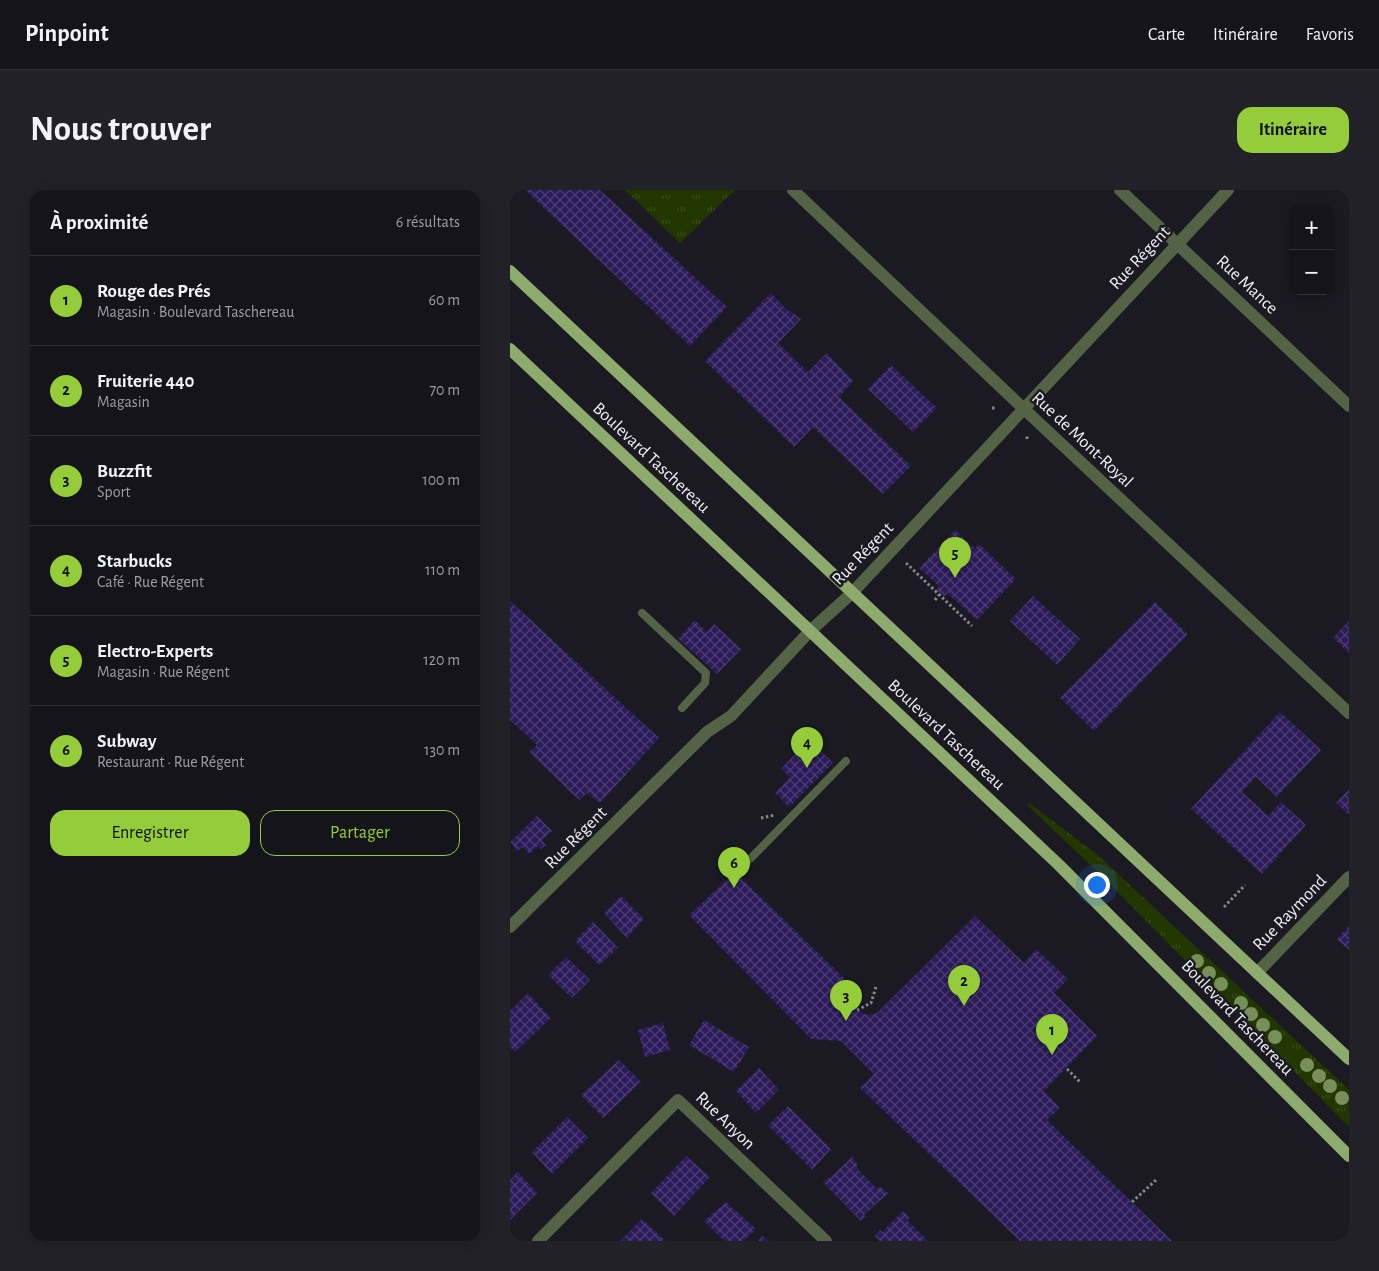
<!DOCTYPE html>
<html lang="fr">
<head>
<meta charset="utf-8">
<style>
	body { margin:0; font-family:"Alegreya Sans",sans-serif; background:#212127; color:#f1f3f6 }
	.controls { position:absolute; right:15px; top:15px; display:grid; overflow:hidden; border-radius:10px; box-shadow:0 2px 12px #0003 }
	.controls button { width:45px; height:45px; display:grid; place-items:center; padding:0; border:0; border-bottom:1px solid #333339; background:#14141a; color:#f1f3f6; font:25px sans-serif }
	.you { position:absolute; left:586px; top:694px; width:18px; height:18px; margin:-12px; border:4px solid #fff; border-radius:50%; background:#1a73e8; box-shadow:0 0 0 8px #1a73e833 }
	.badge { display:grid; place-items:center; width:32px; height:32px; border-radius:50%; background:#95cc3a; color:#111; font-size:16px; font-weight:700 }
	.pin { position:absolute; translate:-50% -41px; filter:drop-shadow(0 1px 2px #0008) }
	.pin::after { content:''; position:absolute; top:26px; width:18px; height:15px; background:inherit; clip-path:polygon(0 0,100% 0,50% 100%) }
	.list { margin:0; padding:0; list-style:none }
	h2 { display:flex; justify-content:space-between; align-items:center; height:65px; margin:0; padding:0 20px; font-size:21px }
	h2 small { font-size:16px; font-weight:400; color:#9d9ea2 }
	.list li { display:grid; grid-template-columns:32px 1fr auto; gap:15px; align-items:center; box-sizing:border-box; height:90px; padding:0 20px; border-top:1px solid #333339 }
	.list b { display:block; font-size:19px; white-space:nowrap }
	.list p { margin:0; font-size:16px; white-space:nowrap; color:#9d9ea2 }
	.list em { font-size:16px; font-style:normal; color:#9d9ea2 }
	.actions { display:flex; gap:10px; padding:15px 20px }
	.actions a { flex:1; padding:11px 0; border:1px solid #95cc3a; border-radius:15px; text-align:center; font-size:18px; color:#95cc3a }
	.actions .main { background:#95cc3a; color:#111 }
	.map { position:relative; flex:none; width:839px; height:1051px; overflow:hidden; border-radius:15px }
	header { display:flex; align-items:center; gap:30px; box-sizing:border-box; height:70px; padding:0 25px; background:#14141a; border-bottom:1px solid #333339 }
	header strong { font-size:24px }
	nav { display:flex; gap:28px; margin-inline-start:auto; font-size:18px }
	.intro { display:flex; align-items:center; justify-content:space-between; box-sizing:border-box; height:120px; padding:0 30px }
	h1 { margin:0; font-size:35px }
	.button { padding:12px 22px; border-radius:15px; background:#95cc3a; color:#111; font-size:18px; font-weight:700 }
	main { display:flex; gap:30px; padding:0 30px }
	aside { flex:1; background:#14141a; border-radius:15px; box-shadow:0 2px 12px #0003 }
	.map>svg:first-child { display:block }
	.grass { fill:url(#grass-tufts) }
	.building { fill:url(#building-cross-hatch) }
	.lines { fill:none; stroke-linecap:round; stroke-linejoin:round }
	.path { stroke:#86858c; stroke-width:3; stroke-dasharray:2.5 2.5; stroke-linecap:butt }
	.lane { stroke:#546245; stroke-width:8 }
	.street { stroke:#546245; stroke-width:12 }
	.primary { stroke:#8eaa6c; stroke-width:12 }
	.tree { fill:#778f5b }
	.labels { text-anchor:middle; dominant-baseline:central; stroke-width:5; stroke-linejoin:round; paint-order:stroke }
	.street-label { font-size:18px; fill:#f0eff5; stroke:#1b1a22 }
</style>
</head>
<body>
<header>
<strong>Pinpoint</strong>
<nav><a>Carte</a><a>Itinéraire</a><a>Favoris</a></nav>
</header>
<div class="intro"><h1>Nous trouver</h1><a class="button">Itinéraire</a></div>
<main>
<aside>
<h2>À proximité<small>6 résultats</small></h2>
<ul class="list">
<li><span class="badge">1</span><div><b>Rouge des Prés</b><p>Magasin · Boulevard Taschereau</p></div><em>60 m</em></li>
<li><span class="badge">2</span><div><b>Fruiterie 440</b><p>Magasin</p></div><em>70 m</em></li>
<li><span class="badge">3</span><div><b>Buzzfit</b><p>Sport</p></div><em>100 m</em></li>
<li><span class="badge">4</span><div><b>Starbucks</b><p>Café · Rue Régent</p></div><em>110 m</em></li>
<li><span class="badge">5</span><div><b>Electro-Experts</b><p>Magasin · Rue Régent</p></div><em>120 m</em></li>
<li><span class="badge">6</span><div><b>Subway</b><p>Restaurant · Rue Régent</p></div><em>130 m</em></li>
</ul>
<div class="actions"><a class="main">Enregistrer</a><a>Partager</a></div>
</aside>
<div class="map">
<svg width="839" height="1051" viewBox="0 0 839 1051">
	<defs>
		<pattern id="grass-tufts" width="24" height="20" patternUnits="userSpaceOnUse" patternTransform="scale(1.25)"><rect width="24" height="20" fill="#223600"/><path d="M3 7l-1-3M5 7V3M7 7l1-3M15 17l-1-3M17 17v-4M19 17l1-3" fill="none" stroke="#384a19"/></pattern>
		<pattern id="building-cross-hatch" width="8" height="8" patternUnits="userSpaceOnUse" patternTransform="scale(1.25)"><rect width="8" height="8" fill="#2c1b5a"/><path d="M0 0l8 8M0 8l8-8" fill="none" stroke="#4b3c72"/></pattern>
	</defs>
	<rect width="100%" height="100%" fill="#1b1a22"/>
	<path class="grass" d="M 115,0 L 225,0 L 170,53 Z
		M 519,613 L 589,666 L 839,900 L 839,937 L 590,684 L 517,615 Z"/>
	<path class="building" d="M 15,0 L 90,0 L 217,117 L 180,156 Z
		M 261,103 L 275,118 L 291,129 L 268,153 L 298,182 L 317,163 L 343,191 L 329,207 L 401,276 L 373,304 L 303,237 L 284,257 L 195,171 Z
		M 381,175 L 427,218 L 403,242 L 358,199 Z
		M 445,340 L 465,358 L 469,354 L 506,389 L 467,430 L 437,403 L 434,407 L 426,400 L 429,396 L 409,378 Z
		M 523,406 L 570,449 L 547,475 L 500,431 Z
		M 0,411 L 149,548 L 90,613 L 77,603 L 69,610 L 19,562 L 27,555 L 0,530 Z
		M 645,412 L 678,444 L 584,541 L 550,508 Z
		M 185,430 L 197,442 L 204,434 L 231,459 L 207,484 L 168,448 Z
		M 839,431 L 839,463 L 823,448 Z
		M 770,522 L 811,560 L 767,607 L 746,587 L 732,602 L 758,626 L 771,612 L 796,635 L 752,684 L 681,619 Z
		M 299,550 L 323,573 L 279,617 L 265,603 L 280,587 L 271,579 Z
		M 839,599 L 839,625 L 826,613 Z
		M 27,626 L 42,641 L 32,650 L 36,655 L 31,659 L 28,656 L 19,664 L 13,657 L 7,661 L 0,652 Z
		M 225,682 L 342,796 L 338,804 L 339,812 L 353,824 L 360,825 L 367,823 L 465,726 L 514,773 L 526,759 L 558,789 L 544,803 L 587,846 L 534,901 L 550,918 L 537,930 L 662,1051 L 510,1051 L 350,898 L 364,884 L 331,851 L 301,849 L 179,725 Z
		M 111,706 L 134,729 L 117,748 L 94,723 Z
		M 83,732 L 108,758 L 89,775 L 65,751 Z
		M 839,736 L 839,760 L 827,749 Z
		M 56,767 L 80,790 L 62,808 L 38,785 Z
		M 18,803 L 41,828 L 5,862 L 0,857 L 0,821 Z
		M 194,830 L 239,857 L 224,882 L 179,855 Z
		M 153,833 L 160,860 L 135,867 L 128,840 Z
		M 109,870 L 131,892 L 93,928 L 71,905 Z
		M 249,878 L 269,900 L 246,923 L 226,901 Z
		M 278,916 L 321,959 L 302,980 L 258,935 Z
		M 57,927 L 78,948 L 42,984 L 22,962 Z
		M 176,966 L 200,987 L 164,1026 L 141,1003 Z
		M 342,967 L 348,975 L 346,977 L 367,999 L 370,996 L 378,1003 L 354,1025 L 356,1027 L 351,1031 L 313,992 L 318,988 L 319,989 Z
		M 8,982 L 27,1003 L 0,1030 L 0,990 Z
		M 216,1012 L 246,1039 L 234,1051 L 214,1051 L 194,1031 Z
		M 393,1021 L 400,1028 L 397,1030 L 418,1051 L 370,1051 L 365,1046 L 370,1040 L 372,1042 Z
		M 132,1029 L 156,1051 L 110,1051 Z
		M 253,1046 L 259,1051 L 248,1051 Z"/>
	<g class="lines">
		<path class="path" d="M 482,218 L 486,218
			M 541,219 L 544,219
			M 517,249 L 517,246
			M 396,373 L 462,436
			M 425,410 L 429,405
			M 251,628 L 265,625
			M 714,717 L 735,695
			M 347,820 L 361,813 L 366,797
			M 557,879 L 570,892
			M 622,1012 L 646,990"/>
		<path class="lane" d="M 132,423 L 196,483 L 195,493 L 172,518
			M 240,669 L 336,571"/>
		<path class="street" d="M 283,0 L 514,219 L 839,523
			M 610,0 L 839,216
			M 0,737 L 197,542 L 221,526 L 300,441 L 342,403 L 718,0
			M 747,783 L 839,687
			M 28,1051 L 168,910 L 316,1051"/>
		<path class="primary" d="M 0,81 L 839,869
			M 0,159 L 549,675 L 839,966"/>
	</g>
	<g class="tree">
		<circle cx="687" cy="771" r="7"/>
		<circle cx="699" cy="783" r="7"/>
		<circle cx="711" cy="794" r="7"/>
		<circle cx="731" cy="813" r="7"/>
		<circle cx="741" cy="824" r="7"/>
		<circle cx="753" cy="835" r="7"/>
		<circle cx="765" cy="847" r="7"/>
		<circle cx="797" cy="875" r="7"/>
		<circle cx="809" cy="886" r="7"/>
		<circle cx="820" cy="896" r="7"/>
		<circle cx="832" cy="908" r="7"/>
	</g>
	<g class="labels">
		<g class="street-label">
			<text transform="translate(630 68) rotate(-47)">Rue Régent</text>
			<text transform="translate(737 95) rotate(43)">Rue Mance</text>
			<text transform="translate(572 250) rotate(43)">Rue de Mont-Royal</text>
			<text transform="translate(141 268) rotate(43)">Boulevard Taschereau</text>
			<text transform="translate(353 364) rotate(-46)">Rue Régent</text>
			<text transform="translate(436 545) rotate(43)">Boulevard Taschereau</text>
			<text transform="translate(66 648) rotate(-45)">Rue Régent</text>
			<text transform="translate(780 723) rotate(-46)">Rue Raymond</text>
			<text transform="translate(727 828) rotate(46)">Boulevard Taschereau</text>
			<text transform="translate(215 931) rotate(44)">Rue Anyon</text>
		</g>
	</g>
</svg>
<div class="controls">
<button>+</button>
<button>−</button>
</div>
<div class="you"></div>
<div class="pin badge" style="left:542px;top:865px">1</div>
<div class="pin badge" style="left:454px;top:816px">2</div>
<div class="pin badge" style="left:336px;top:831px">3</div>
<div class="pin badge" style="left:297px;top:578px">4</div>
<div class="pin badge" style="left:445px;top:388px">5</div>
<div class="pin badge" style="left:224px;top:698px">6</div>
</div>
</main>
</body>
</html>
